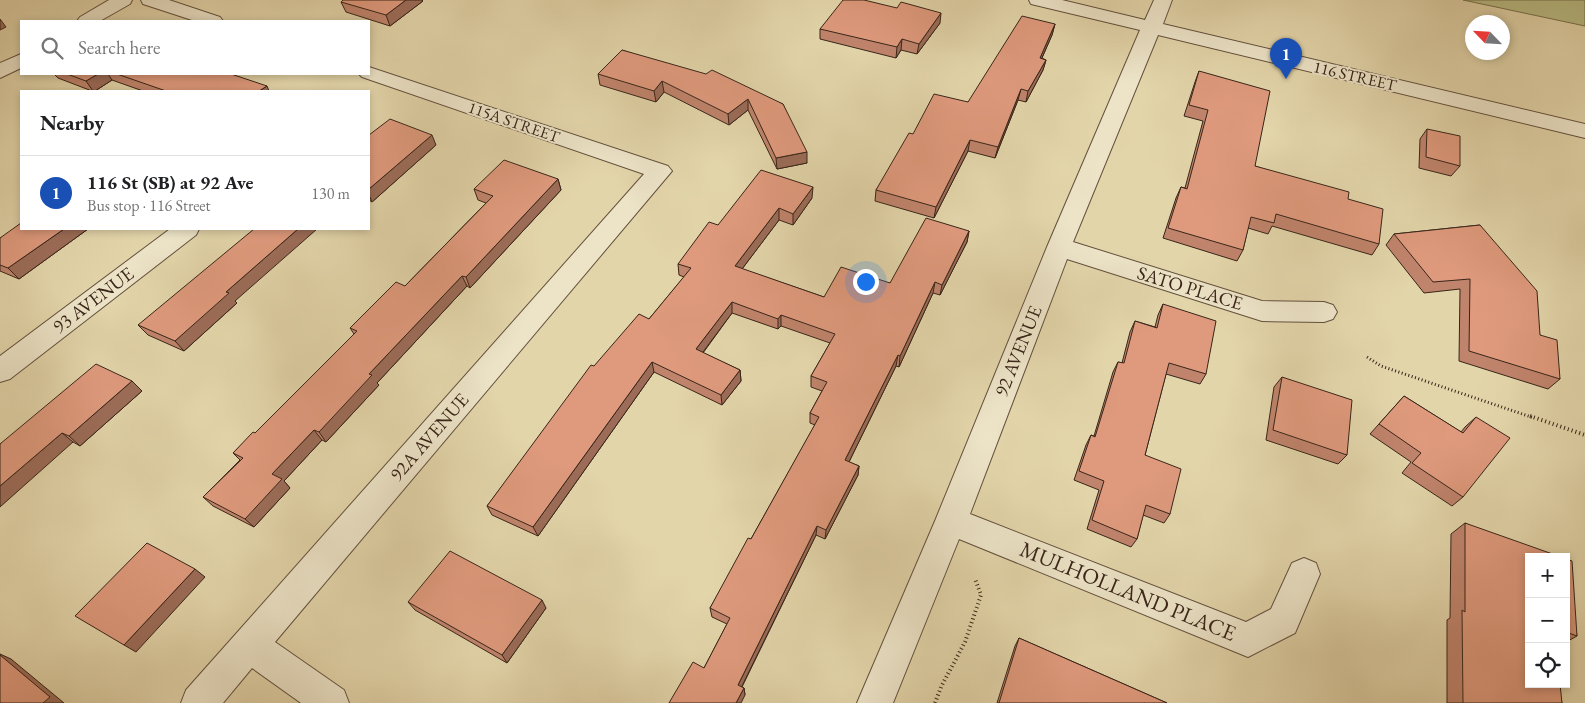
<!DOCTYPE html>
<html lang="en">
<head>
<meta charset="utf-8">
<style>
	body { margin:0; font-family:"EB Garamond",serif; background:#f2f2f2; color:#202124 }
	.controls { position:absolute; right:15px; bottom:15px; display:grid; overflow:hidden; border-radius:0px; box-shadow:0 2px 8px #0003 }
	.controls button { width:45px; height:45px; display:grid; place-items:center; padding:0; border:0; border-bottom:1px solid #e0e0e0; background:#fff; color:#202124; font:25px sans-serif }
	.compass { position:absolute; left:1465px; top:15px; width:45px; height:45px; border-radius:50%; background:#fff; box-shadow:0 2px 8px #0003; rotate:295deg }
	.you { position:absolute; left:865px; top:281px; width:18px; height:18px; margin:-12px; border:4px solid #fff; border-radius:50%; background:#1a73e8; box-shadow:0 0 0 8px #1a73e833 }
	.badge { display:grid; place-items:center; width:32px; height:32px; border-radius:50%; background:#1a73e8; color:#fff; font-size:16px; font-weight:700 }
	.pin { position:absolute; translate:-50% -41px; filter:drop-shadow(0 1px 2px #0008) }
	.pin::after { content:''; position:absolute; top:26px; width:18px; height:15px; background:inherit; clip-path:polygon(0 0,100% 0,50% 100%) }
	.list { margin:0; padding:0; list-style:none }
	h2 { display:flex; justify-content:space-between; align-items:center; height:65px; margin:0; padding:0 20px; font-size:21px }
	h2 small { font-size:16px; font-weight:400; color:#757577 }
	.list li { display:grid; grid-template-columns:32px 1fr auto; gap:15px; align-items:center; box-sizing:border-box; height:75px; padding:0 20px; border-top:1px solid #e0e0e0 }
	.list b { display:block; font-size:19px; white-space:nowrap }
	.list p { margin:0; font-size:16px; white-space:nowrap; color:#757577 }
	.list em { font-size:16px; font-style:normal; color:#757577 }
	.icon { flex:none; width:28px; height:28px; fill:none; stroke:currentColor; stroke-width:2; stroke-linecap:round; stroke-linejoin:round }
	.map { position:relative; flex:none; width:1585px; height:703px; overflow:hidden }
	.search { position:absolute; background:#fff; box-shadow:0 2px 8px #0003; left:20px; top:20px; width:350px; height:55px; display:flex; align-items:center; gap:12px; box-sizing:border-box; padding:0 18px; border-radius:0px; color:#757577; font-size:19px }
	.panel { position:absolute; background:#fff; box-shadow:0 2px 8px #0003; left:20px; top:90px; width:350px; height:140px; border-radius:0px }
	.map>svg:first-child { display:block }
	.green { fill:#babc84; stroke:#79704e }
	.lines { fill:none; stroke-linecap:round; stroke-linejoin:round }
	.minor-casing { stroke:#63513d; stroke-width:2 }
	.path-far1 { stroke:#382519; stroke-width:3; stroke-dasharray:1 2.5; stroke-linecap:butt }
	.path { stroke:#382519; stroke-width:4; stroke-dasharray:1 3; stroke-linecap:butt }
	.minor { fill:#ede4c8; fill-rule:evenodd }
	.wall { fill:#c0846c; stroke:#382519 }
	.shaded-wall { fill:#9c6c58; stroke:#382519 }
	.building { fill:#df9a7d; stroke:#382519 }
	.labels { text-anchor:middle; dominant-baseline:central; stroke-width:4; stroke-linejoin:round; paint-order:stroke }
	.far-street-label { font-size:16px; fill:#382519; stroke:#ede4c8 }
	.street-label { font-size:19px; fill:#382519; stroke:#ede4c8 }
	.near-street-label { font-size:22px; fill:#382519; stroke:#ede4c8 }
</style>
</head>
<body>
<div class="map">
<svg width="1585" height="703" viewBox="0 0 1585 703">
	<rect width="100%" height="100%" fill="#e3d5aa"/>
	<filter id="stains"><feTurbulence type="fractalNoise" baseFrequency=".004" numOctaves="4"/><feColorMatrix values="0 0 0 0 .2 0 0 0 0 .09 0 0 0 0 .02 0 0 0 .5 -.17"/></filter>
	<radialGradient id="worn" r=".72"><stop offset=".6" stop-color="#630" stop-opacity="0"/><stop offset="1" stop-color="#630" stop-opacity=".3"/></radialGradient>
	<path class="green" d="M 1463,0 L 1585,0 L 1585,26 Z"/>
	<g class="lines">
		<g class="minor-casing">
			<path id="minor" d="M 109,0 L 132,0 L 130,4 L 100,21 L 77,21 L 80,17 Z
				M 141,0 L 169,0 L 220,17 L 223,21 L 195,21 L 143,4 Z
				M 1029,0 L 1062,0 L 1145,20 L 1154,0 L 1172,0 L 1163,24 L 1585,124 L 1585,138 L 1158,35 L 1073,242 L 1262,301 L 1324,302 L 1333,305 L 1337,312 L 1333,319 L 1324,322 L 1262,321 L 1067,259 L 970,514 L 1246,622 L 1271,609 L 1292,563 L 1304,558 L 1316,563 L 1320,574 L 1295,633 L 1248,657 L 959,539 L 893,703 L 857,703 L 935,521 L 1047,247 L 1140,30 L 1031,4 Z
				M 21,54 L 21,68 L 0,78 L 0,63 Z
				M 369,67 L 668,166 L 672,171 L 275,642 L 344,690 L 349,703 L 301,703 L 252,668 L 223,703 L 181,703 L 186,690 L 644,174 L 362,77 L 359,74 L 369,74 Z
				M 170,229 L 199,229 L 196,235 L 10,379 L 0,382 L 0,356 Z"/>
		</g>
		<path class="path-far1" d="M 1367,357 L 1381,366 L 1534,418"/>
		<path class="path" d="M 1530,416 L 1585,435
			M 935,703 L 941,687 L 965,642 L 981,595 L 975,579"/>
		<use href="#minor" class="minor"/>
	</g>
	<path class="wall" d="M 423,1 L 390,26 L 346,12 L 341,2 Z
		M 940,23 L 917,54 L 901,50 L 896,58 L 820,39 L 820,29 Z
		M 1055,24 L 1052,35 L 1042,58 L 1046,60 L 1043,70 L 1026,102 L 1018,100 L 995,158 L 968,151 L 934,218 L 875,201 L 876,190 L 913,134 L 968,102 Z
		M 622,50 L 783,104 L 807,163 L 777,169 L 748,110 L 729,125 L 664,92 L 656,102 L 600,85 L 598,74 Z
		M 1199,71 L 1255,166 L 1348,199 L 1379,244 L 1372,255 L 1272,226 L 1268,234 L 1248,228 L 1243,250 L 1237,261 L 1163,238 L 1176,198 L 1181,187 L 1185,188 L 1203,121 L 1184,116 L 1195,82 Z
		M 54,74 L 231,74 L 269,91 L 143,91 L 112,80 L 95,91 L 92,91 L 58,78 Z
		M 1427,129 L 1460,166 L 1451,176 L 1419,168 L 1420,139 Z
		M 369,135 L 436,145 L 372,202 L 369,200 Z
		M 558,179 L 561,190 L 470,288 L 467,286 L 377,383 L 379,385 L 326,442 L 322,440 L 284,481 L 290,488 L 254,527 L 213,506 L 203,497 L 240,460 L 233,453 L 255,433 L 354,334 L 350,328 L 405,286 L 486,203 L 478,200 L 474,189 Z
		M 812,198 L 793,225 L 779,220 L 742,269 L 824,297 L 890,283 L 969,231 L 967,242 L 940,295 L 933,293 L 899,367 L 896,366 L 849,462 L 859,466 L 858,475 L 825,539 L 816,535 L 742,687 L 744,688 L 745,695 L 704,668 L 727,624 L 712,617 L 710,608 L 751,539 L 815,425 L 810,423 L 810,413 L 822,391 L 811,387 L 811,376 L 830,343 L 781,326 L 778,329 L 732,313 L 703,353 L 740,370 L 741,381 L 722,405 L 654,372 L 538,536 L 492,515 L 487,506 L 594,366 L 649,319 L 684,277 L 679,275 L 678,264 L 718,225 Z
		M 1480,225 L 1540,335 L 1560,379 L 1548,389 L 1459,361 L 1460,289 L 1424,293 L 1386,245 L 1394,234 Z
		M 21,229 L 88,229 L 19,279 L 0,271 L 0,238 Z
		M 235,301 L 237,303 L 184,351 L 148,335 L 138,325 Z
		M 1163,304 L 1206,374 L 1200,384 L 1166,374 L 1145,455 L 1170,514 L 1164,523 L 1143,515 L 1137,539 L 1131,547 L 1087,529 L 1099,490 L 1074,480 L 1086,445 L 1091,435 L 1094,436 L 1113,372 L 1118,362 L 1122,363 L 1130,332 L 1135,321 L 1155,327 L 1158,315 Z
		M 1282,377 L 1347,455 L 1338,464 L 1266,440 L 1274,387 Z
		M 132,381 L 142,391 L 80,446 L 73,442 L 0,444 Z
		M 1404,396 L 1461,432 L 1465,427 L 1476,417 L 1463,497 L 1452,506 L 1402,473 L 1411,462 L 1370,434 Z
		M 1465,523 L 1529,557 L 1562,703 L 1447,703 L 1447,620 L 1450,618 L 1451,534 Z
		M 1566,559 L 1577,636 L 1566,642 Z
		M 408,602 L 546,608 L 507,663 L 415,610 Z
		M 1019,638 L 1167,703 L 997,703 L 1015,646 Z"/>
	<path class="shaded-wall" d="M 406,0 L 422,0 L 423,1 L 390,26 L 386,15 Z
		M 941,13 L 940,23 L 917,54 L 919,44 Z
		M 0,19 L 6,27 L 0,30 Z
		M 1055,24 L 1052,35 L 1037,69 L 1040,58 Z
		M 902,39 L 901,50 L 896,58 L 897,47 Z
		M 1046,60 L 1043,70 L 1026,102 L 1028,91 Z
		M 98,74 L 108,74 L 112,80 L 95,91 L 93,91 L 86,81 Z
		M 662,81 L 664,92 L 656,102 L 654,91 Z
		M 267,86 L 269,91 L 259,91 Z
		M 1021,89 L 1018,100 L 995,158 L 998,147 Z
		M 748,99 L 748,110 L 729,125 L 728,114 Z
		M 432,135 L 436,145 L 372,202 L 369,195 L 369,189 Z
		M 970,140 L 968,151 L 934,218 L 936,207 Z
		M 807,152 L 807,163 L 777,169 L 776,158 Z
		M 558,179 L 561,190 L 470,288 L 466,277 Z
		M 813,187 L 812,198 L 793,225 L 793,214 Z
		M 779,208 L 779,220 L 736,277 L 735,266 Z
		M 64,229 L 88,229 L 19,279 L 8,268 Z
		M 298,229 L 317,229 L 235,301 L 237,303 L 184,351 L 175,341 L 226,292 Z
		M 969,231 L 967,242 L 940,295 L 942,285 Z
		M 462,276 L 467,286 L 377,383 L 379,385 L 326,442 L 319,432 L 369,374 Z
		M 935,282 L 933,293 L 899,367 L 900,356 Z
		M 732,302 L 732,313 L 697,360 L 696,349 Z
		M 781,315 L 781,326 L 778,329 L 778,319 Z
		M 898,355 L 896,366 L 845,470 L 845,460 Z
		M 652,362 L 654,372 L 538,536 L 533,527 Z
		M 740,370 L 741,381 L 722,405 L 721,395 Z
		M 132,381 L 142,391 L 80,446 L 69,436 Z
		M 314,430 L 322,440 L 284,481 L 290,488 L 254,527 L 245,519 L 272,474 Z
		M 62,433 L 73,442 L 0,507 L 0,486 Z
		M 859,466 L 858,475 L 825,539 L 826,530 Z
		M 817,526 L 816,535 L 739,692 L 738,685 Z
		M 195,569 L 205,577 L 136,652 L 124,645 Z
		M 542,600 L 546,608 L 507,663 L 502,655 Z
		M 0,654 L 11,659 L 64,703 L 43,703 L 0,655 Z
		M 744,688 L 745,695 L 741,703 L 736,703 Z"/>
	<path class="building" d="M 343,0 L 406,0 L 386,15 L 341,2 Z
		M 843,0 L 864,0 L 897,8 L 901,2 L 941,13 L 919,44 L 902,39 L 897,47 L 820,29 Z
		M 1022,16 L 1055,24 L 1040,58 L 1046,60 L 1028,91 L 1021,89 L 998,147 L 970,140 L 936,207 L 876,190 L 909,133 L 913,134 L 934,94 L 968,102 Z
		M 622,50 L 706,74 L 712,70 L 783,104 L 807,152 L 776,158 L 748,99 L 728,114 L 662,81 L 654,91 L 598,74 Z
		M 1199,71 L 1270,91 L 1255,166 L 1349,192 L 1348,199 L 1383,209 L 1379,244 L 1276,214 L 1274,223 L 1251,217 L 1243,250 L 1168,228 L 1181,187 L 1187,189 L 1208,110 L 1189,105 Z
		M 67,74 L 98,74 L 86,81 Z
		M 117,74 L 231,74 L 267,86 L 259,91 L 166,91 Z
		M 390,119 L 432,135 L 369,189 L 369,135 Z
		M 1427,129 L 1460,136 L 1460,166 L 1426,157 Z
		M 504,160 L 558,179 L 466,277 L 462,276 L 369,374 L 372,375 L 319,432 L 314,430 L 272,474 L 282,479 L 245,519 L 203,497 L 243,458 L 233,453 L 253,432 L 255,433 L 357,331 L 350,328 L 396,282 L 405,286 L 493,196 L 474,189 Z
		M 761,170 L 813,187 L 793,214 L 779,208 L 735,266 L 824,297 L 841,267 L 890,283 L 926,218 L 969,231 L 942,285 L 935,282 L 900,356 L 898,355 L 845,460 L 859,466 L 826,530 L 817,526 L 738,685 L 744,688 L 736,703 L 669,703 L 693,662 L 704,668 L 730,618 L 710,608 L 748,538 L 751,539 L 819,417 L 810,413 L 827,382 L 811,376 L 835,334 L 781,315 L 778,319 L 732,302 L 696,349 L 740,370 L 721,395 L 652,362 L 533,527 L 487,506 L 591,365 L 594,366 L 639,314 L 649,319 L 691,268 L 678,264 L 709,222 L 718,225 Z
		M 21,223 L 21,229 L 64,229 L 8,268 L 0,265 L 0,238 Z
		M 1480,225 L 1537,291 L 1540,335 L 1557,340 L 1560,379 L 1469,351 L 1470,279 L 1433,282 L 1394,234 Z
		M 254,229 L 298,229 L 226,292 L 229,293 L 175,341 L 138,325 Z
		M 1163,304 L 1216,321 L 1206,374 L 1169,363 L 1145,455 L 1181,469 L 1170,514 L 1146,505 L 1137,539 L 1092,520 L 1104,481 L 1079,471 L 1091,435 L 1095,437 L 1118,362 L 1124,363 L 1135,321 L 1157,328 Z
		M 96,364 L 132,381 L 69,436 L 62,433 L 0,486 L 0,444 Z
		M 1282,377 L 1352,400 L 1347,455 L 1273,430 Z
		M 1404,396 L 1463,433 L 1476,417 L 1510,438 L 1463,497 L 1412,463 L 1421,453 L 1379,424 Z
		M 1465,523 L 1561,557 L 1529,557 L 1529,684 L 1560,684 L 1562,703 L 1463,703 L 1462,610 L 1465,612 Z
		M 147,543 L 195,569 L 124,645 L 75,616 Z
		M 450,551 L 542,600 L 502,655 L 408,602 Z
		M 1566,559 L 1572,561 L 1577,636 L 1566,632 Z
		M 1019,638 L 1167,703 L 999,703 Z
		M 0,655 L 50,697 L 43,703 L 0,703 Z"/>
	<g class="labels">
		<g class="far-street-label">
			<text transform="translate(1355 76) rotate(13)">116 STREET</text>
			<text transform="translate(514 122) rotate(19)">115A STREET</text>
		</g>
		<g class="street-label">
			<text transform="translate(1190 288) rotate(17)">SATO PLACE</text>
			<text transform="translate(93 300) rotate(-37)">93 AVENUE</text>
			<text transform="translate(1018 351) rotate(-68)">92 AVENUE</text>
			<text transform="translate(429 437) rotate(-49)">92A AVENUE</text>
		</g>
		<g class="near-street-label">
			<text transform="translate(1128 591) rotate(22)">MULHOLLAND PLACE</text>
		</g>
	</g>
	<rect width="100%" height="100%" filter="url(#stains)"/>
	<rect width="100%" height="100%" fill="url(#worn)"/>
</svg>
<div class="controls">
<button>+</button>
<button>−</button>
<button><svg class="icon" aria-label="locate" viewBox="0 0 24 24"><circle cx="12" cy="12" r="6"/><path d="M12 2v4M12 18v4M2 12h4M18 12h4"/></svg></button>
</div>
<svg class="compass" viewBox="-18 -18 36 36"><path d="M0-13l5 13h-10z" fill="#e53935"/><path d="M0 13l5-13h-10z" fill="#757577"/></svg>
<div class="you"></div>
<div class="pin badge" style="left:1286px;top:79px;background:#1a4fb4">1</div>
<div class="search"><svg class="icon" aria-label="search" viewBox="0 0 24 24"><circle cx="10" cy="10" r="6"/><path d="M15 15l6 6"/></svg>Search here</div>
<section class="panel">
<h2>Nearby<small></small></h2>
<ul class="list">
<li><span class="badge" style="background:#1a4fb4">1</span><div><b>116 St (SB) at 92 Ave</b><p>Bus stop · 116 Street</p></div><em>130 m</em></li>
</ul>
</section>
</div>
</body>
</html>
